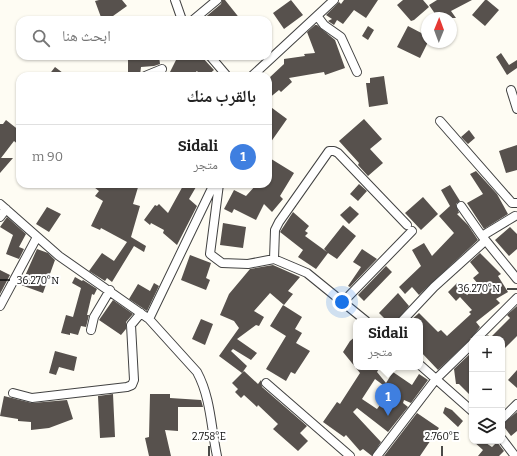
<!DOCTYPE html>
<html lang="ar">
<head>
<meta charset="utf-8">
<style>
	body { margin:0; font-family:Bitter,"Noto Naskh Arabic",serif; background:#f6f6f6; color:#222; direction:rtl }
	.controls { position:absolute; right:12px; bottom:12px; display:grid; overflow:hidden; border-radius:8px; box-shadow:0 1px 3px #0004 }
	.controls button { width:36px; height:36px; display:grid; place-items:center; padding:0; border:0; border-bottom:1px solid #e0e0e0; background:#fff; color:#222; font:20px sans-serif }
	.compass { position:absolute; left:421px; top:12px; width:36px; height:36px; border-radius:50%; background:#fff; box-shadow:0 1px 3px #0004; rotate:1deg }
	.you { position:absolute; left:342px; top:302px; width:14px; height:14px; margin:-10px; border:3px solid #fff; border-radius:50%; background:#1a73e8; box-shadow:0 0 0 6px #1a73e833 }
	.badge { display:grid; place-items:center; width:26px; height:26px; border-radius:50%; background:#b43333; color:#fff; font-size:13px; font-weight:700 }
	.pin { position:absolute; translate:-50% -33px; filter:drop-shadow(0 1px 2px #0008) }
	.pin::after { content:''; position:absolute; top:21px; width:14px; height:12px; background:inherit; clip-path:polygon(0 0,100% 0,50% 100%) }
	.popup { position:absolute; left:353px; top:318px; width:70px; height:52px; box-sizing:border-box; display:grid; place-content:center; border-radius:8px; background:#fff; filter:drop-shadow(0 1px 3px #0005); font-size:13px; white-space:nowrap; color:#767676 }
	.popup b { font-size:15px; color:#222 }
	.popup::after { content:''; position:absolute; left:50%; top:100%; margin-left:-8px; border:8px solid transparent; border-top-color:#fff }
	.list { margin:0; padding:0; list-style:none }
	h2 { display:flex; justify-content:space-between; align-items:center; height:52px; margin:0; padding:0 16px; font-size:17px }
	h2 small { font-size:13px; font-weight:400; color:#767676 }
	.list li { display:grid; grid-template-columns:26px 1fr auto; gap:12px; align-items:center; box-sizing:border-box; height:64px; padding:0 16px; border-top:1px solid #e0e0e0 }
	.list b { display:block; font-size:15px; white-space:nowrap }
	.list p { margin:0; font-size:13px; white-space:nowrap; color:#767676 }
	.list em { font-size:13px; font-style:normal; color:#767676 }
	.icon { flex:none; width:22px; height:22px; fill:none; stroke:currentColor; stroke-width:2; stroke-linecap:round; stroke-linejoin:round }
	.map { position:relative; flex:none; width:517px; height:456px; overflow:hidden; direction:ltr }
	.search { position:absolute; background:#fff; box-shadow:0 1px 3px #0004; left:16px; top:16px; width:256px; height:44px; display:flex; align-items:center; gap:10px; box-sizing:border-box; padding:0 14px; border-radius:12px; color:#767676; font-size:15px }
	.panel { position:absolute; background:#fff; box-shadow:0 1px 3px #0004; left:16px; top:72px; width:256px; height:116px; border-radius:12px; direction:rtl }
	.map>svg:first-child { display:block }
	.building { fill:#57514d; fill-rule:evenodd }
	.lines { fill:none; stroke-linecap:round; stroke-linejoin:round }
	.street-casing { stroke:#424242; stroke-width:10 }
	.street { stroke:#fff; stroke-width:8 }
	.ticks { fill:none; stroke:#0f0f0f; stroke-width:1.5 }
	.ticks-label { font-size:10px; text-anchor:middle; fill:#0f0f0f; stroke:#fff; stroke-width:4; stroke-linejoin:round; paint-order:stroke }
</style>
</head>
<body>
<div class="map">
<svg width="517" height="456" viewBox="0 0 517 456">
	<rect width="100%" height="100%" fill="#fefcf3"/>
	<path class="building" d="M 99,0 L 122,0 L 127,6 L 113,16 L 102,20 L 95,1 Z
		M 222,0 L 225,0 L 241,20 L 202,20 L 221,4 Z
		M 291,0 L 303,15 L 284,29 L 273,13 Z
		M 344,0 L 378,0 L 366,18 L 354,10 L 343,24 L 337,20 L 334,25 L 328,21 L 332,19 L 326,15 L 339,2 L 341,4 Z
		M 403,0 L 423,0 L 429,7 L 414,20 L 411,21 L 397,5 Z
		M 437,0 L 472,0 L 451,11 L 456,18 L 438,18 L 429,5 Z
		M 485,0 L 487,0 L 499,10 L 485,26 L 472,15 Z
		M 315,25 L 317,25 L 335,40 L 345,68 L 325,75 L 324,72 L 289,78 L 292,82 L 281,92 L 279,90 L 268,99 L 268,82 L 271,80 L 269,78 L 284,64 L 284,59 L 305,56 L 304,54 L 315,53 L 307,32 Z
		M 368,26 L 374,30 L 368,40 L 362,36 Z
		M 408,26 L 427,36 L 427,44 L 420,58 L 397,47 Z
		M 501,53 L 509,65 L 517,60 L 517,68 L 507,75 L 496,57 Z
		M 159,56 L 160,64 L 154,66 L 141,67 L 140,75 L 128,76 L 128,57 Z
		M 178,56 L 201,56 L 214,70 L 207,76 L 201,76 L 197,71 L 191,76 L 168,76 Z
		M 55,67 L 67,76 L 48,76 Z
		M 384,76 L 388,104 L 369,107 L 366,83 L 370,83 L 370,78 Z
		M 268,105 L 287,119 L 268,146 Z
		M 364,119 L 382,139 L 370,149 L 383,163 L 368,176 L 358,165 L 359,163 L 339,141 Z
		M 6,120 L 20,131 L 20,146 L 14,141 L 1,158 L 13,158 L 0,173 L 0,124 L 3,124 Z
		M 469,130 L 475,138 L 468,144 L 461,137 Z
		M 517,145 L 517,170 L 506,173 L 499,151 Z
		M 268,157 L 294,173 L 280,196 L 283,199 L 272,212 L 264,204 L 256,220 L 234,209 L 232,213 L 224,209 L 234,190 L 246,196 L 257,184 L 268,184 Z
		M 476,171 L 497,194 L 508,214 L 484,229 L 467,203 L 483,194 L 470,174 Z
		M 90,184 L 139,184 L 133,204 L 140,206 L 131,237 L 146,246 L 144,252 L 134,246 L 112,282 L 107,278 L 105,281 L 89,271 L 102,253 L 114,261 L 127,242 L 101,228 L 100,230 L 91,226 L 103,201 L 95,196 L 99,191 Z
		M 184,184 L 191,184 L 196,187 L 189,199 L 197,206 L 177,245 L 163,233 L 164,230 L 151,223 L 150,225 L 144,220 L 155,205 L 157,206 L 159,204 L 168,213 Z
		M 359,184 L 367,191 L 358,201 L 350,194 Z
		M 450,185 L 460,201 L 456,204 L 459,213 L 457,214 L 468,225 L 478,240 L 419,295 L 412,287 L 405,294 L 399,287 L 421,266 L 412,250 L 424,243 L 432,256 L 454,233 L 439,216 L 450,206 L 441,190 Z
		M 423,197 L 438,214 L 421,230 L 405,213 Z
		M 350,206 L 359,214 L 349,224 L 340,215 Z
		M 47,207 L 61,214 L 49,232 L 36,224 Z
		M 293,212 L 309,226 L 305,231 L 308,233 L 305,236 L 327,252 L 324,249 L 343,225 L 356,236 L 337,259 L 328,253 L 316,269 L 298,257 L 303,250 L 280,232 Z
		M 7,217 L 26,234 L 19,247 L 24,249 L 19,259 L 6,254 L 13,235 L 0,227 Z
		M 223,223 L 246,227 L 243,248 L 220,245 Z
		M 510,227 L 517,234 L 517,249 L 509,256 L 495,240 Z
		M 37,249 L 48,253 L 55,260 L 43,293 L 21,285 Z
		M 362,249 L 377,259 L 350,287 L 348,286 L 361,267 L 353,262 Z
		M 480,253 L 501,274 L 498,276 L 508,292 L 496,299 L 500,303 L 476,322 L 480,327 L 471,339 L 438,370 L 420,351 L 420,321 L 410,321 L 419,313 L 438,332 L 441,330 L 447,336 L 471,314 L 469,312 L 472,310 L 460,297 L 456,301 L 448,292 L 457,283 L 467,295 L 479,285 L 473,278 L 479,273 L 470,262 Z
		M 190,255 L 211,263 L 206,278 L 210,280 L 206,290 L 181,280 Z
		M 273,265 L 300,277 L 288,291 L 293,294 L 284,305 L 270,293 L 254,311 L 264,317 L 259,326 L 256,325 L 237,339 L 257,353 L 251,360 L 233,349 L 231,351 L 247,366 L 242,373 L 219,356 L 239,328 L 234,321 L 220,315 L 229,294 L 250,269 Z
		M 386,266 L 392,272 L 364,301 L 358,295 Z
		M 0,270 L 10,275 L 0,294 Z
		M 75,277 L 82,281 L 83,280 L 97,289 L 94,295 L 92,294 L 87,315 L 89,315 L 86,327 L 81,326 L 78,335 L 70,333 L 70,335 L 61,333 L 66,315 L 73,317 L 81,288 L 72,283 Z
		M 154,283 L 159,286 L 147,311 L 129,299 L 138,284 L 150,291 Z
		M 398,293 L 409,306 L 397,321 L 387,321 L 379,313 Z
		M 113,300 L 133,314 L 126,322 L 126,329 L 121,335 L 99,320 Z
		M 283,305 L 302,317 L 295,329 L 302,333 L 296,343 L 310,351 L 295,374 L 291,372 L 286,381 L 266,369 L 286,336 L 270,326 Z
		M 517,306 L 517,336 L 502,351 L 502,339 L 484,339 L 488,335 L 490,338 L 510,318 L 507,315 Z
		M 201,319 L 213,324 L 205,345 L 192,339 Z
		M 356,336 L 356,367 L 380,367 L 377,372 L 386,383 L 393,372 L 412,385 L 419,374 L 428,380 L 411,403 L 404,400 L 403,403 L 408,407 L 388,432 L 357,408 L 353,412 L 381,442 L 372,456 L 363,449 L 360,451 L 346,435 L 344,437 L 323,422 L 337,402 L 340,404 L 360,373 L 343,352 L 350,341 ZM 375,379 L 391,391 L 377,409 L 362,399 Z
		M 55,351 L 77,357 L 74,371 L 59,367 L 56,375 L 49,373 Z
		M 472,352 L 472,397 L 459,384 L 456,384 L 454,369 Z
		M 517,370 L 517,388 L 508,380 Z
		M 244,371 L 258,384 L 261,380 L 262,387 L 307,426 L 300,433 L 308,441 L 298,451 L 273,429 L 278,424 L 258,405 L 257,407 L 244,395 L 241,398 L 235,392 L 238,389 L 232,383 Z
		M 113,394 L 115,437 L 100,438 L 98,396 Z
		M 150,394 L 170,394 L 170,398 L 201,400 L 203,407 L 178,407 L 178,431 L 165,430 L 171,456 L 149,456 L 145,438 L 149,437 Z
		M 4,396 L 32,403 L 67,400 L 73,419 L 49,428 L 31,430 L 31,422 L 18,421 L 18,419 L 0,416 Z
		M 445,407 L 452,410 L 463,421 L 458,427 L 443,413 Z
		M 517,412 L 517,431 L 511,436 L 502,424 Z
		M 417,413 L 439,428 L 420,456 L 384,456 Z
		M 473,441 L 483,441 L 492,447 L 497,442 L 504,451 L 499,456 L 478,456 L 483,450 Z"/>
	<g class="lines">
		<g class="street-casing">
			<path id="street" d="M 175,0 L 182,20
				M 318,17 L 324,25 L 341,37 L 357,72
				M 193,20 L 217,0
				M 210,56 L 227,76
				M 145,76 L 162,69
				M 252,76 L 334,0
				M 511,90 L 517,109
				M 440,121 L 512,203 L 517,203
				M 219,184 L 210,254 L 222,263 L 248,264 L 274,259 L 307,273 L 366,321
				M 0,204 L 59,256 L 149,319 L 214,184
				M 461,206 L 482,236 L 517,279
				M 0,217 L 6,209
				M 482,236 L 515,216
				M 274,259 L 275,230 L 279,222 L 329,151 L 334,151 L 338,153 L 407,225
				M 343,302 L 412,231
				M 0,306 L 37,237
				M 149,319 L 197,372 C 211,398 211,428 217,456
				M 402,321 L 434,287 L 485,241
				M 91,330 L 94,317 L 110,290
				M 476,339 L 517,298
				M 420,365 L 472,411
				M 266,383 L 350,456
				M 13,393 L 32,398 L 127,387 L 132,385 L 134,380 L 131,325 L 141,313
				M 502,419 L 517,404
				M 502,439 L 515,456
				M 377,456 L 436,379 L 472,344"/>
		</g>
		<use href="#street" class="street"/>
	</g>
	<path class="ticks" d="M 0,280 L 10,280M 507,289 L 517,289M 209,456 L 209,446M 442,456 L 442,446"/>
	<g class="ticks-label">
		<text x="38" y="284">36.270°N</text>
		<text x="479" y="292">36.270°N</text>
		<text x="209" y="440">2.758°E</text>
		<text x="442" y="440">2.760°E</text>
	</g>
</svg>
<div class="controls">
<button>+</button>
<button>−</button>
<button><svg class="icon" aria-label="layers" viewBox="0 0 24 24"><path d="M12 4l9 5-9 5-9-5zM3 14l9 5 9-5"/></svg></button>
</div>
<svg class="compass" viewBox="-18 -18 36 36"><path d="M0-13l5 13h-10z" fill="#e53935"/><path d="M0 13l5-13h-10z" fill="#767676"/></svg>
<div class="you"></div>
<div class="pin badge" style="left:388px;top:416px;background:#3f7fe0">1</div>
<div class="popup"><b>Sidali</b>متجر</div>
<div class="search"><svg class="icon" aria-label="search" viewBox="0 0 24 24"><circle cx="10" cy="10" r="6"/><path d="M15 15l6 6"/></svg>ابحث هنا</div>
<section class="panel">
<h2>بالقرب منك<small></small></h2>
<ul class="list">
<li><span class="badge" style="background:#3f7fe0">1</span><div><b>Sidali</b><p>متجر</p></div><em>90 m</em></li>
</ul>
</section>
</div>
</body>
</html>
